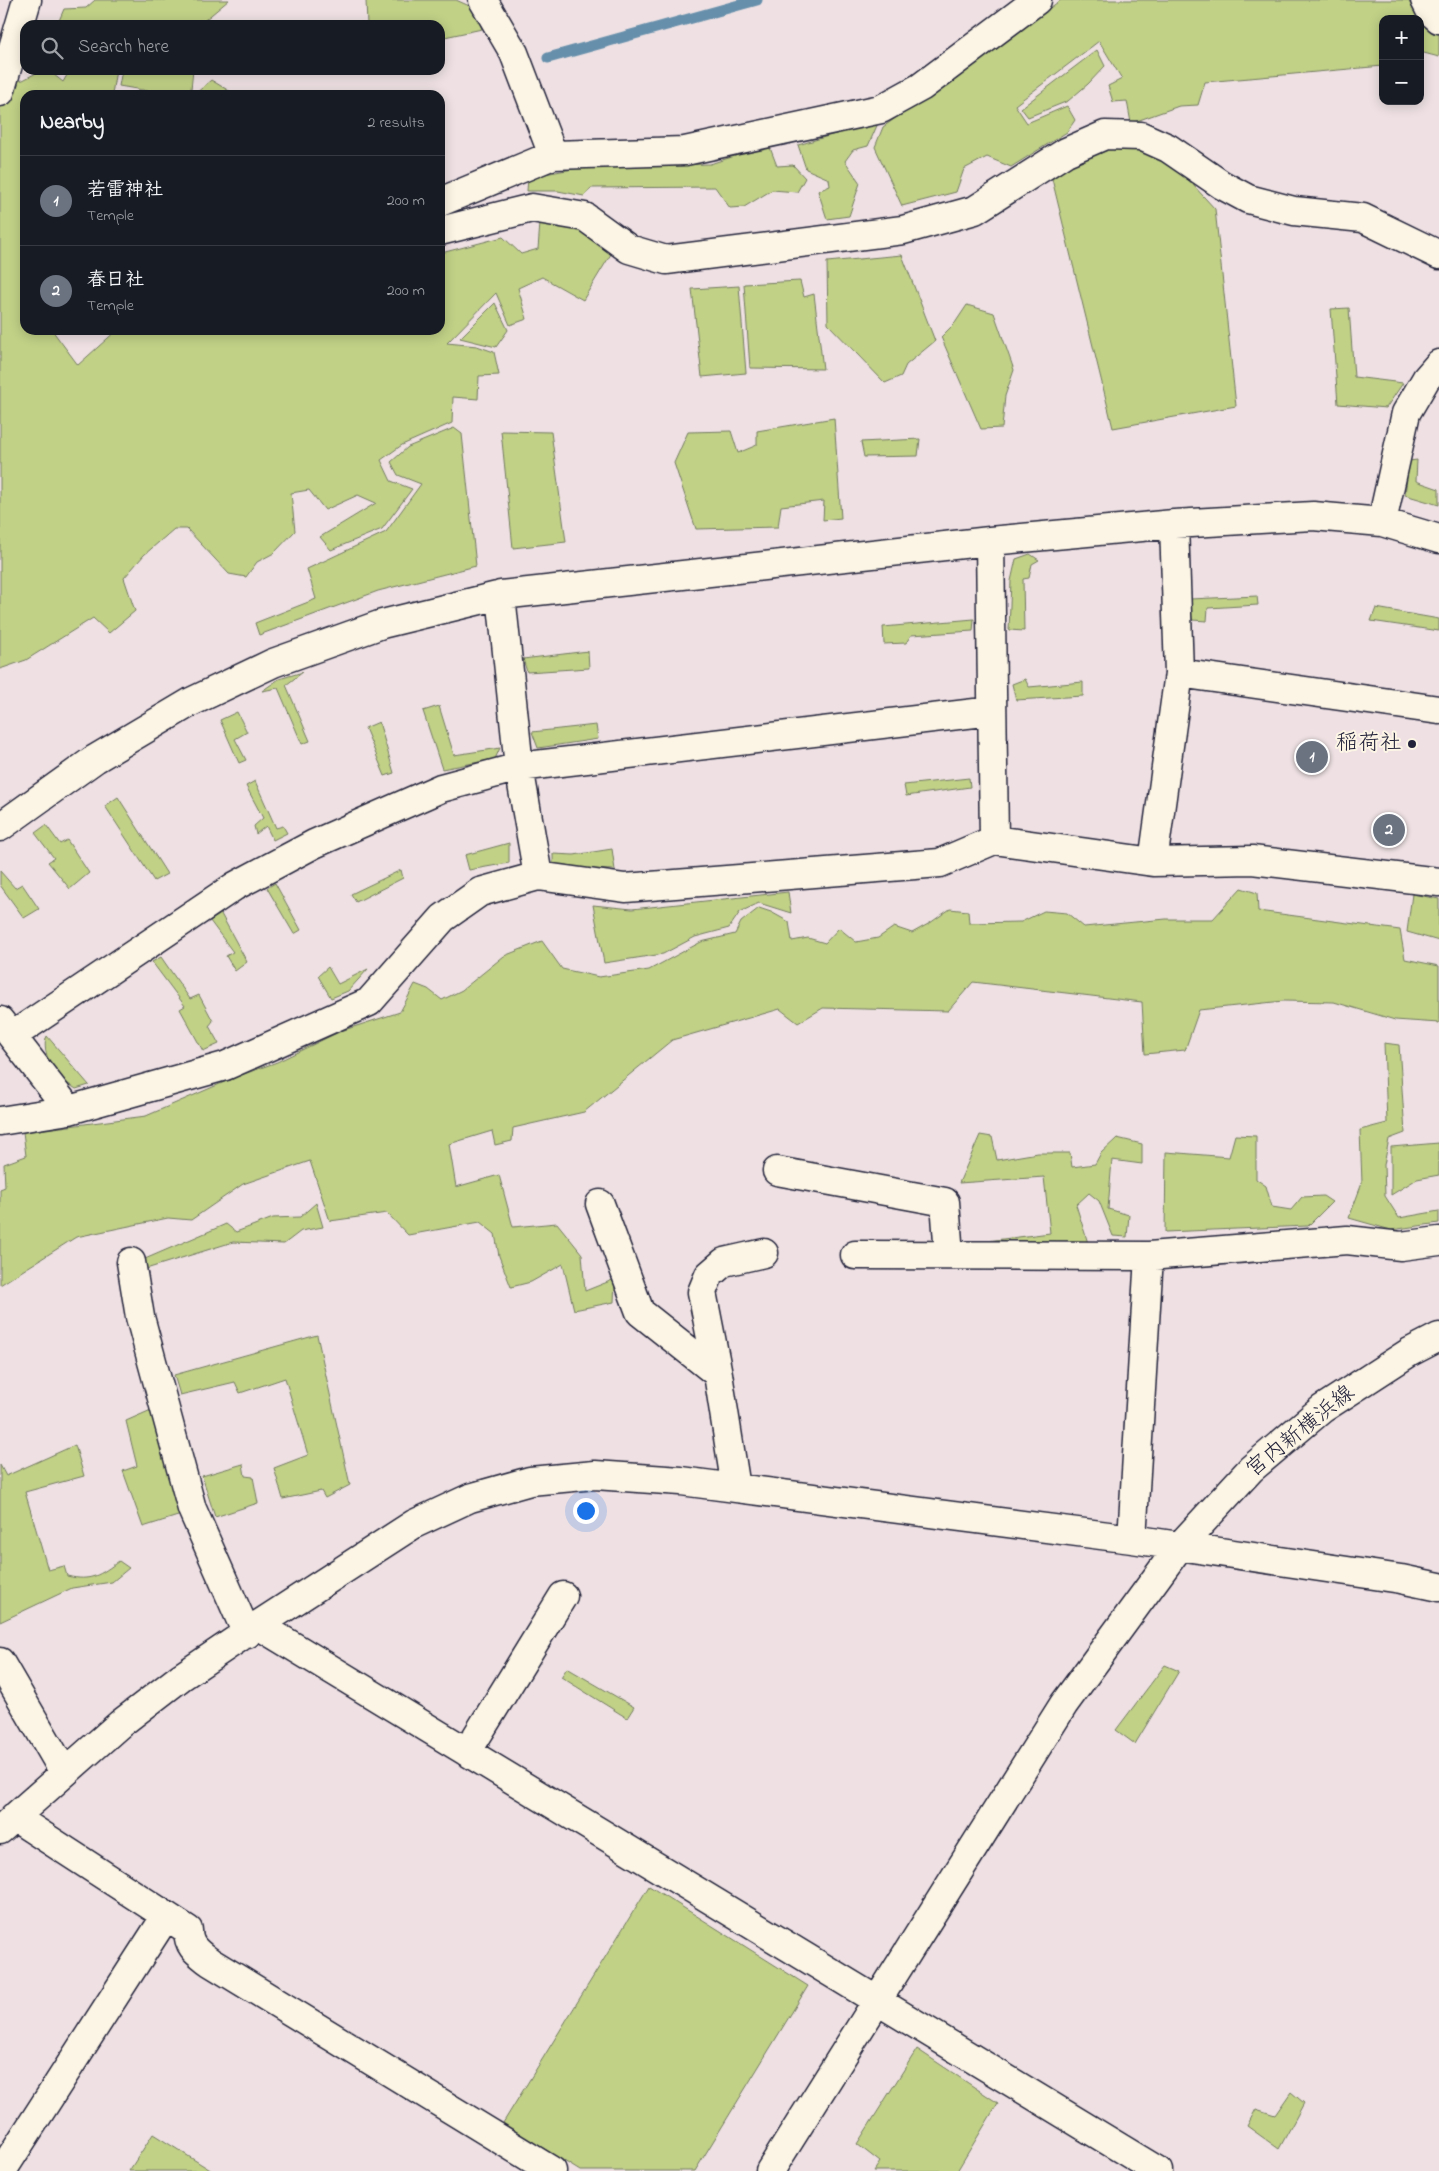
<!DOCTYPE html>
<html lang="en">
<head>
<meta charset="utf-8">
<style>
	body { margin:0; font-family:"Indie Flower","Klee One",sans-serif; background:#20242c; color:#f1f3f6 }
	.controls { position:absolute; right:15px; top:15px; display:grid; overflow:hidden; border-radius:10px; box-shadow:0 2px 12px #0003 }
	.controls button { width:45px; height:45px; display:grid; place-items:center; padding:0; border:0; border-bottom:1px solid #363941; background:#171b24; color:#f1f3f6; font:25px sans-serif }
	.you { position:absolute; left:585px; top:1510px; width:18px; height:18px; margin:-12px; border:4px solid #fff; border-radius:50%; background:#1a73e8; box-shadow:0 0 0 8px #1a73e833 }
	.badge { display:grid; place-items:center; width:32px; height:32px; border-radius:50%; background:#d93025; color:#fff; font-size:16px; font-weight:700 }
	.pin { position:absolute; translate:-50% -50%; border:2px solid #fff; box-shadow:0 1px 5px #0006 }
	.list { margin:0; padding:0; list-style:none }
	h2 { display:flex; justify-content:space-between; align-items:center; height:65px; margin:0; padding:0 20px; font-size:21px }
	h2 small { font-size:16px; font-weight:400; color:#9ea1a6 }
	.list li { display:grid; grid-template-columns:32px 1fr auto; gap:15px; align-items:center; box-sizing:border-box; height:90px; padding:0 20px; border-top:1px solid #363941 }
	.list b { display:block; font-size:19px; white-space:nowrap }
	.list p { margin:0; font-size:16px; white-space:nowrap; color:#9ea1a6 }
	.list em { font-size:16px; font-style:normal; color:#9ea1a6 }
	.icon { flex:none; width:28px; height:28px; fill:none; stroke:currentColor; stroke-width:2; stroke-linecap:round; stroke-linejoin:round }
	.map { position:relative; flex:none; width:1439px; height:2171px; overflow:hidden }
	.search { position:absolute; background:#171b24; box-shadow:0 2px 12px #0003; left:20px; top:20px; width:425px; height:55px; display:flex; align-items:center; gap:12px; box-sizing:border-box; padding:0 18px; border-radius:15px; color:#9ea1a6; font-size:19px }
	.panel { position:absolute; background:#171b24; box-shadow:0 2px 12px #0003; left:20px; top:90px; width:425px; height:245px; border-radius:15px }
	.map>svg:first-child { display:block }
	.green { fill:#c1d186; stroke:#727a60 }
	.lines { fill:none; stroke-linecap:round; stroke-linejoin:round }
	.stream { stroke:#668fab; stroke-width:11 }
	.minor-casing { stroke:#22223b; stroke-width:31 }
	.minor { stroke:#fcf5e5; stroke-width:28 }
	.poi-dot { fill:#22223b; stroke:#fcf5e5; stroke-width:2 }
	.labels { text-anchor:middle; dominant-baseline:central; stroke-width:4; stroke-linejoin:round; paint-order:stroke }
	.poi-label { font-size:22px; fill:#22223b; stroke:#fcf5e5; text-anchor:end }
	.street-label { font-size:22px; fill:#22223b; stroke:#fcf5e5 }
</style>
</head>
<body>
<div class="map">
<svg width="1439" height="2171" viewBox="0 0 1439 2171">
	<rect width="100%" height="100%" fill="#efe1e3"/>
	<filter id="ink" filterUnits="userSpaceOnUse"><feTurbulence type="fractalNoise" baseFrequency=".02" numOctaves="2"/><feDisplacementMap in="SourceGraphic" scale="10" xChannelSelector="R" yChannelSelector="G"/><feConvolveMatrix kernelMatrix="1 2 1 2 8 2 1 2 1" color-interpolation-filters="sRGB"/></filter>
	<g filter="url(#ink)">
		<path class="green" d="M 95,0 L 229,0 L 199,25 L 61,25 L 58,23 L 64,9 L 86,8 Z
			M 366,0 L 456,0 L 474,8 L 482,29 L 440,38 L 440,25 L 367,25 Z
			M 1061,0 L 1408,0 L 1419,19 L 1383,19 L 1383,66 L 1205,82 L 1198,105 L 1179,106 L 1131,123 L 1127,101 L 1113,102 L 1108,86 L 1122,79 L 1099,41 L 1015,105 L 1027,123 L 1067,106 L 1075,120 L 1067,132 L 1011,167 L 987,157 L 964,169 L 956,192 L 902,206 L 875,147 L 883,127 Z
			M 1420,21 L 1439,35 L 1439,57 L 1420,52 Z
			M 1097,50 L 1105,66 L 1088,84 L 1068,101 L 1028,117 L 1021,108 Z
			M 42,70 L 48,70 L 63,82 L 70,70 L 116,70 L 112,94 L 120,95 L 25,95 L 25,330 L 52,330 L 78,365 L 117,330 L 440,330 L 440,252 L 445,252 L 503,237 L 521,254 L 538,249 L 540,223 L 578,226 L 611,254 L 583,300 L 542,277 L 518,288 L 527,319 L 510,325 L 496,293 L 447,343 L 477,346 L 494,352 L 499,375 L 479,376 L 478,399 L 453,397 L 452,423 L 402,445 L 381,460 L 391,481 L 412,489 L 382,529 L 331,550 L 320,537 L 376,503 L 358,495 L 325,510 L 309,490 L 291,493 L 295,531 L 274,553 L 257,562 L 246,577 L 229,574 L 187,529 L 174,529 L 144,555 L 124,578 L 135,611 L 109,633 L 93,618 L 26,660 L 0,669 L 0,83 L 23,80 Z
			M 122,70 L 193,70 L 191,89 L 185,95 L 172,95 L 119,86 Z
			M 211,80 L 236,95 L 194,95 Z
			M 879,121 L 868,146 L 853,150 L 845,161 L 860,183 L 849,216 L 827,219 L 818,191 L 830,186 L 829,179 L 806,169 L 798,145 Z
			M 769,145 L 777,166 L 793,165 L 805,178 L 797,192 L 772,190 L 744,207 L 730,208 L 715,187 L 591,188 L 584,196 L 558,191 L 527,191 L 528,177 L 578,168 L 710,164 Z
			M 1111,146 L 1146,152 L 1183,174 L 1215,209 L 1236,406 L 1113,428 L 1052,179 L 1083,156 Z
			M 902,255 L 935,341 L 906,365 L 901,376 L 885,383 L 828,324 L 827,262 Z
			M 800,281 L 804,297 L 814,294 L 823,369 L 750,368 L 744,284 Z
			M 739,286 L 746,373 L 702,377 L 692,289 Z
			M 495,303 L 508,330 L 496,347 L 460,338 Z
			M 967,305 L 994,313 L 1014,370 L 1005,396 L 1002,428 L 981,429 L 941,337 L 955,323 Z
			M 1349,308 L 1354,377 L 1403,383 L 1386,408 L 1338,404 L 1331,309 Z
			M 834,418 L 841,518 L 823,520 L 824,501 L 781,506 L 778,527 L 696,529 L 674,463 L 688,432 L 731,431 L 738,453 L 757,445 L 757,431 Z
			M 454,428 L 462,434 L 476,566 L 378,591 L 259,635 L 255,623 L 316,599 L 307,569 L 386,532 L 421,484 L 398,475 L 391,462 L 408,447 Z
			M 501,431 L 551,432 L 566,542 L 513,548 Z
			M 920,439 L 918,456 L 864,457 L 861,442 Z
			M 1417,460 L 1416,481 L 1439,489 L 1439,505 L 1405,495 L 1409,461 Z
			M 1030,554 L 1039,560 L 1032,564 L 1029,578 L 1023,579 L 1024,631 L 1009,630 L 1011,581 L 1016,559 Z
			M 1257,596 L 1258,605 L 1208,608 L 1207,621 L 1192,620 L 1190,599 Z
			M 1376,608 L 1439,619 L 1439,631 L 1371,621 Z
			M 974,619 L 973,631 L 911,635 L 906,643 L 884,644 L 883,627 Z
			M 588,651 L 589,668 L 527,672 L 523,659 Z
			M 303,672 L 286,685 L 310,741 L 302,744 L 278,688 L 262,691 L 279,679 Z
			M 1025,679 L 1029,687 L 1083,682 L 1083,696 L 1016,700 L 1012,684 Z
			M 439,706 L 454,755 L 500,748 L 495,759 L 442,769 L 423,711 Z
			M 237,712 L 247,732 L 235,739 L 246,760 L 239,763 L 220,720 Z
			M 379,722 L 394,773 L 385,776 L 365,728 Z
			M 596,725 L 598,739 L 538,748 L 532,732 Z
			M 969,778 L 970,787 L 906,796 L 904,785 Z
			M 255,781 L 276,828 L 283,826 L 287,833 L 273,840 L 266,826 L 256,834 L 254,826 L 263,818 L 246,786 Z
			M 118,797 L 167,874 L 154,881 L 105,806 Z
			M 46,825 L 60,844 L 67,840 L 89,873 L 70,889 L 48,862 L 54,858 L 35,833 Z
			M 509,843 L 509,863 L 469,870 L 465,855 Z
			M 612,849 L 615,870 L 566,868 L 553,864 L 553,854 L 574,855 Z
			M 401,870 L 403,878 L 356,902 L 351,894 Z
			M 0,871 L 15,888 L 22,884 L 39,909 L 24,918 L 0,885 Z
			M 275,883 L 301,930 L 294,934 L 267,888 Z
			M 1241,888 L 1257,893 L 1258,911 L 1400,930 L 1405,959 L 1439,966 L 1439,1023 L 1395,1020 L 1334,1002 L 1283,1001 L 1199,1010 L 1185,1050 L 1145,1054 L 1142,1002 L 973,982 L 948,1011 L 823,1008 L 798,1023 L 780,1009 L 672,1040 L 584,1112 L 513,1128 L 512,1141 L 495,1145 L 492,1131 L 449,1144 L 456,1187 L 499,1175 L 513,1227 L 557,1223 L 582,1254 L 585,1291 L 615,1279 L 614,1302 L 574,1310 L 563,1264 L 531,1282 L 511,1287 L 499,1256 L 495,1234 L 480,1222 L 408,1235 L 387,1213 L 330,1221 L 310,1161 L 243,1184 L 191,1220 L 168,1218 L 76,1237 L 0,1285 L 0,1189 L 5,1187 L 4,1164 L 26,1156 L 23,1132 L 146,1116 L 236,1077 L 277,1062 L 341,1031 L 400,1012 L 415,984 L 428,989 L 442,1000 L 462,990 L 504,956 L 542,941 L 562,969 L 599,977 L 649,970 L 701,942 L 735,934 L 741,922 L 759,908 L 771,912 L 789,922 L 792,941 L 808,938 L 825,943 L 839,928 L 856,942 L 878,938 L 894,927 L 912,933 L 930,923 L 950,909 L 968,911 L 969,923 L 1021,922 L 1044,911 L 1067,913 L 1084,927 L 1166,919 L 1213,919 Z
			M 788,892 L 791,913 L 759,903 L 740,912 L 729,928 L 695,937 L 663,954 L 604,963 L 593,905 L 632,909 Z
			M 1412,894 L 1439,899 L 1439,941 L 1407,932 Z
			M 221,914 L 247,962 L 235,971 L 226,956 L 233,952 L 210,921 Z
			M 161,957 L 190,999 L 199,995 L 213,1021 L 209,1026 L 219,1044 L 203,1051 L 180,1009 L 185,1006 L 152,962 Z
			M 328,967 L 338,984 L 368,969 L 348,991 L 331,998 L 318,976 Z
			M 47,1036 L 89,1085 L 76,1089 C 72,1086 66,1083 62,1080 C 51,1070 41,1049 47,1036 Z
			M 1384,1043 L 1399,1045 L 1405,1133 L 1389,1139 L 1384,1165 L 1385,1196 L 1399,1218 L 1439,1211 L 1439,1223 L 1391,1230 L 1349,1218 L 1362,1183 L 1360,1130 L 1387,1123 Z
			M 980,1135 L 992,1137 L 997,1160 L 1038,1153 L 1070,1153 L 1072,1167 L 1095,1164 L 1101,1153 L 1117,1138 L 1142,1144 L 1142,1164 L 1112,1160 L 1108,1209 L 1129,1215 L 1127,1237 L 1113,1236 L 1099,1201 L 1089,1193 L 1076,1205 L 1088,1243 L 971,1243 L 1050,1233 L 1044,1177 L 959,1183 Z
			M 1235,1135 L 1256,1136 L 1256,1179 L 1266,1186 L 1272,1207 L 1291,1210 L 1302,1197 L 1323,1196 L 1332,1202 L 1308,1226 L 1165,1232 L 1166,1152 L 1229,1157 Z
			M 1439,1143 L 1439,1175 L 1417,1179 L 1391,1195 L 1391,1147 Z
			M 316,1203 L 323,1227 L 301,1231 L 284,1244 L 233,1242 L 146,1269 L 145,1259 L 226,1224 L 236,1232 L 273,1218 L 300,1217 Z
			M 317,1335 L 350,1485 L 325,1498 L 321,1491 L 283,1499 L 274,1468 L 308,1455 L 285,1378 L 240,1393 L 235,1382 L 180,1395 L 174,1375 Z
			M 151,1410 L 181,1515 L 143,1527 L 123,1471 L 137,1466 L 126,1421 Z
			M 75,1445 L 84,1476 L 25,1492 L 48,1570 L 64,1566 L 67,1576 C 91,1582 100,1575 119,1561 L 129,1568 L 112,1582 L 72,1588 L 0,1622 L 0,1465 L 6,1476 Z
			M 243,1464 L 245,1476 L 253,1477 L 258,1503 L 215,1517 L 202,1476 Z
			M 1165,1665 L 1179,1671 L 1135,1744 L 1116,1730 Z
			M 567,1668 L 634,1707 L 627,1718 L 561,1677 Z
			M 649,1886 L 808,1986 L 695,2171 L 580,2171 L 503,2123 Z
			M 917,2049 L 998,2103 L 957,2171 L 874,2171 L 880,2162 L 857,2144 Z
			M 1291,2092 L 1304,2103 L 1279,2149 L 1247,2126 L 1256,2109 L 1275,2115 Z
			M 153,2134 L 212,2171 L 129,2171 Z"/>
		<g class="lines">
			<path class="stream" d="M 548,58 L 757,0"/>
			<g class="minor-casing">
				<path id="minor" d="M 483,0 L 514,53 L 553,155
					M 1425,0 L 1431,12 L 1439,19
					M 0,92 L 27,0
					M 440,202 L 553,155 L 685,151 L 881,109 L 921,87 L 1037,0
					M 440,231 L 532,208 L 585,217 L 629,249 L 666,260 L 903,230 L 975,210 L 1066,152 L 1105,135 L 1141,136 L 1168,148 L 1222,185 L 1248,199 L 1294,211 L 1363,218 L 1439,255
					M 1382,522 L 1406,413 L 1426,379 L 1439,364
					M 990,541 L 994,840
					M 501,595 L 519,767 L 538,876
					M 1179,673 L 1439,710
					M 0,827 L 95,759 L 191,702 L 273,663 L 382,624 L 501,595 L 990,541 L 1174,524 L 1313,516 L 1382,522 L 1439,539
					M 1153,862 L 1179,673 L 1174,524
					M 0,1021 L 69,1110
					M 12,1036 L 235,886 L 314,844 L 441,788 L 519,767 L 992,711
					M 0,1121 L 69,1110 L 225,1066 L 369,1002 L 443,918 L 480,892 L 538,876 L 625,888 L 940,863 L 994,840 L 1153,862 L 1252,860 L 1439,882
					M 777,1171 L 945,1202 L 949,1255
					M 600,1204 L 640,1312 L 718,1374
					M 855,1255 L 1149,1256 L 1347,1240 L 1401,1246 L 1439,1241
					M 131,1262 L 140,1317 L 192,1509 L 247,1634
					M 736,1488 L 718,1374 L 702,1292 L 709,1275 L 724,1262 L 764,1253
					M 1132,1539 L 1149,1256
					M 258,1625 L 1158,2171
					M 0,1662 L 64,1772
					M 467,1752 L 563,1596
					M 14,1817 L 188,1930 C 188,1947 197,1952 210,1962 L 552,2171
					M 0,1830 L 120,1724 L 181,1677 L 258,1625 L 414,1524 L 470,1498 L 530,1481 L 595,1475 L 681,1481 L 1132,1539 L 1401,1579 L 1439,1587
					M 2,2171 L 166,1916
					M 770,2171 L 1064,1704 L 1179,1547 L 1251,1469 L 1322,1409 L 1410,1352 L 1439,1337"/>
			</g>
			<use href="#minor" class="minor"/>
		</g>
	</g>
	<circle class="poi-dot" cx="1412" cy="744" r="5"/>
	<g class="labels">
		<g class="poi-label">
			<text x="1402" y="744">稲荷社</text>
		</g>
		<g class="street-label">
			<text transform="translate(1301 1432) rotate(-39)">宮内新横浜線</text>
		</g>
	</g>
</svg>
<div class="controls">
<button>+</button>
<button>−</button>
</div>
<div class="you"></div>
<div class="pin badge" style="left:1312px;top:757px;background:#6b7280">1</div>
<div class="pin badge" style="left:1389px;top:830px;background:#6b7280">2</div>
<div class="search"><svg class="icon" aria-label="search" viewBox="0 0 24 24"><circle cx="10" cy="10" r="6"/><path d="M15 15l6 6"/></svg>Search here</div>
<section class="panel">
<h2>Nearby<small>2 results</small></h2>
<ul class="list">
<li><span class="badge" style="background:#6b7280">1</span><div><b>若雷神社</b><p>Temple</p></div><em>200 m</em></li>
<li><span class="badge" style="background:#6b7280">2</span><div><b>春日社</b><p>Temple</p></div><em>200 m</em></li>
</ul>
</section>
</div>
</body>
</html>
